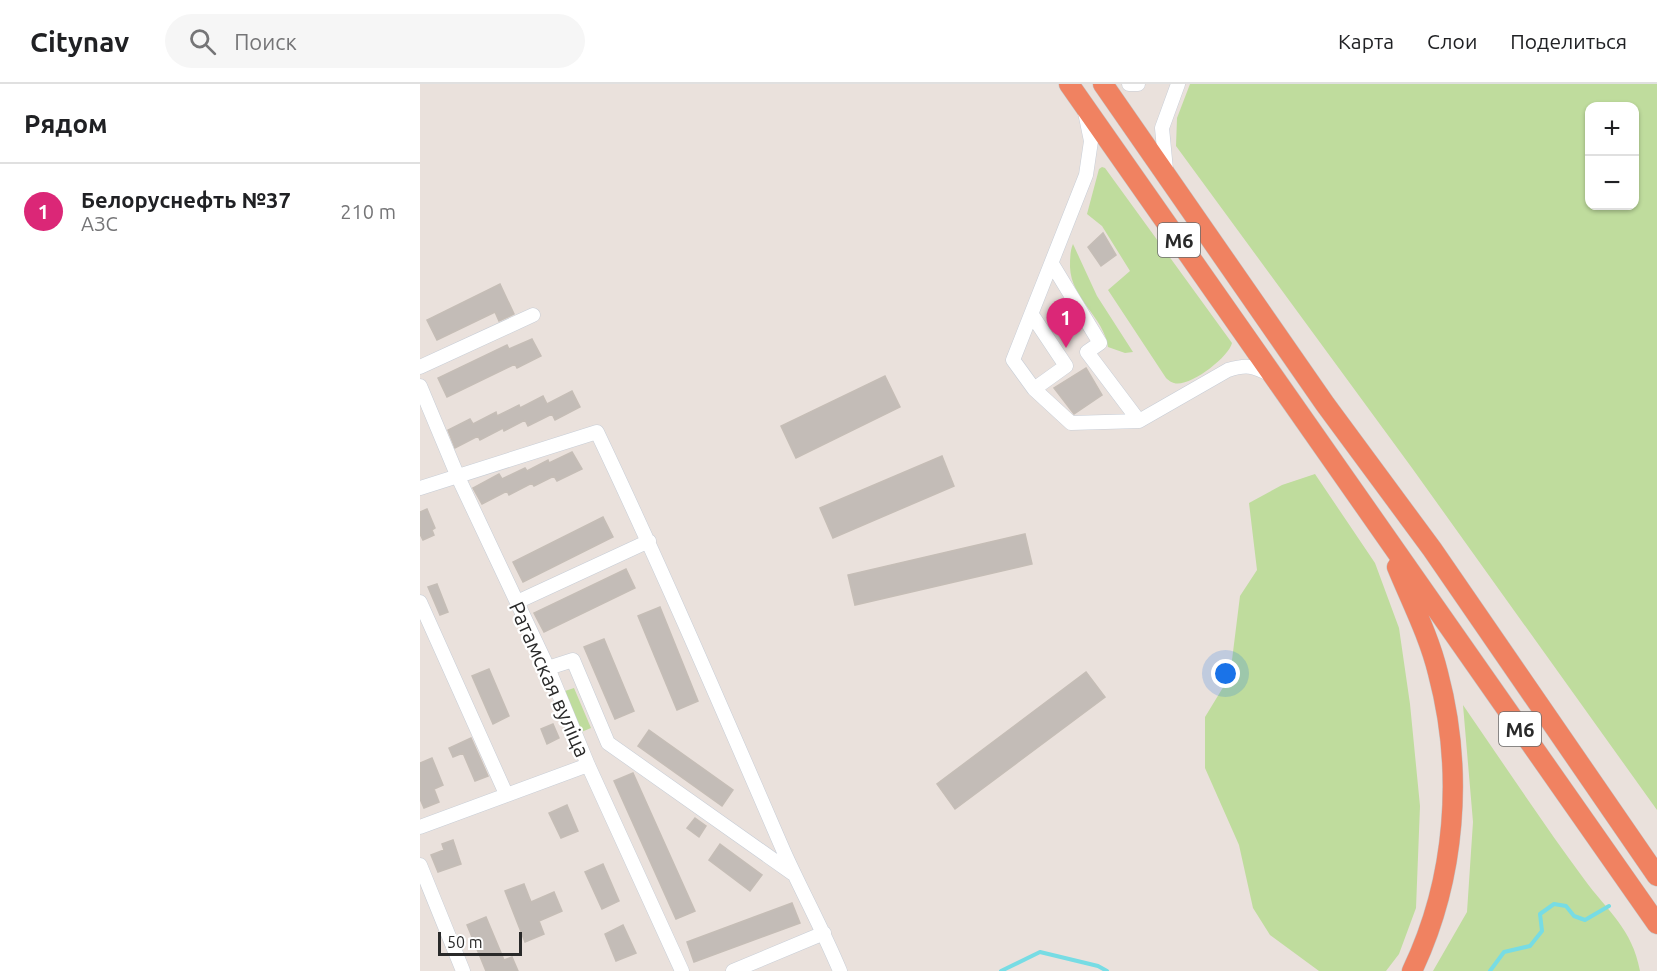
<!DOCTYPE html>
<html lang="ru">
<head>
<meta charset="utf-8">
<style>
	body { margin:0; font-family:Ubuntu,sans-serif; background:#f6f6f6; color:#202124 }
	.controls { position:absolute; right:18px; top:18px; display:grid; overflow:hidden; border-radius:12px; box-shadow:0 2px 4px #0004 }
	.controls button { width:54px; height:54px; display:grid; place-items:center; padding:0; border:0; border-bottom:2px solid #e0e0e0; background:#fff; color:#202124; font:30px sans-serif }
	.scale { position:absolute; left:18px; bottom:15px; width:84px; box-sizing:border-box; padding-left:6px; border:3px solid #292929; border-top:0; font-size:16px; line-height:21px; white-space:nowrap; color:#292929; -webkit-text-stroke:4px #fff; paint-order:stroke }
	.you { position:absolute; left:806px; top:590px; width:21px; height:21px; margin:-15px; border:4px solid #fff; border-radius:50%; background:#1a73e8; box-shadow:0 0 0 9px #1a73e833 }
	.badge { display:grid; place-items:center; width:39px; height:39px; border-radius:50%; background:#db2777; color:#fff; font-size:20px; font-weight:700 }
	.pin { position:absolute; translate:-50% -50px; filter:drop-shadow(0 2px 3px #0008) }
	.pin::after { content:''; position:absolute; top:32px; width:21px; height:18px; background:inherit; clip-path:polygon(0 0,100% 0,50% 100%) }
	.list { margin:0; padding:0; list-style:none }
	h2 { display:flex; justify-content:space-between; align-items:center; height:78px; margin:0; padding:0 24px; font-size:26px }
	h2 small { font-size:20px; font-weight:400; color:#757577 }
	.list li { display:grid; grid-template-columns:39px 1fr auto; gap:18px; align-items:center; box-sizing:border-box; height:96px; padding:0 24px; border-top:2px solid #e0e0e0 }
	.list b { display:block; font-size:22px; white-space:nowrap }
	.list p { margin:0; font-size:20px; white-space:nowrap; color:#757577 }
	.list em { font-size:20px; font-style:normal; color:#757577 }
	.icon { flex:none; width:33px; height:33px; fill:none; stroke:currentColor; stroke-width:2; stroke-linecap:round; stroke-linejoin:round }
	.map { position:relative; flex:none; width:1237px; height:887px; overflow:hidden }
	header { display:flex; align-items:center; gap:36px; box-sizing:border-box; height:84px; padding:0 30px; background:#fff; border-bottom:2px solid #e0e0e0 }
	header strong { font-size:28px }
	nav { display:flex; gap:33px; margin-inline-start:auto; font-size:21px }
	.search { width:420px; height:54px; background:#f6f6f6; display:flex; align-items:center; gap:15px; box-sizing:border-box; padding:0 21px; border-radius:33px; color:#757577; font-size:22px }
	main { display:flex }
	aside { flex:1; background:#fff }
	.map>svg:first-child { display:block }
	.green { fill:#bfdc9d; fill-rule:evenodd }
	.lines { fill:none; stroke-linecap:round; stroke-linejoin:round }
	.stream { stroke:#77dce4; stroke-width:4 }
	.building { fill:#c3bcb7; stroke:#c5bdb6; stroke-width:1.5 }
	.minor-casing { stroke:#c7cdd6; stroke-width:15 }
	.highway-casing { stroke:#c3c3c3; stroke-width:21 }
	.minor { stroke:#fff; stroke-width:14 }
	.highway { stroke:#f08261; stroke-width:20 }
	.labels { text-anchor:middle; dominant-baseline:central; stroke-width:4.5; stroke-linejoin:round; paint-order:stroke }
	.shield { fill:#fff; stroke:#696969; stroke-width:1.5 }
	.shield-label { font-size:20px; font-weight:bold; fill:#292929 }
	.street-label { font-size:21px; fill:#292929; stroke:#fff }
</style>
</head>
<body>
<header>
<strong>Citynav</strong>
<div class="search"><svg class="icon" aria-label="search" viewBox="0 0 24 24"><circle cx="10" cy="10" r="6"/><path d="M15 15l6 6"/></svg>Поиск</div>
<nav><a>Карта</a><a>Слои</a><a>Поделиться</a></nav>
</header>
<main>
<aside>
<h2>Рядом<small></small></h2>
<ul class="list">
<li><span class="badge">1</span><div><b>Белоруснефть №37</b><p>АЗС</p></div><em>210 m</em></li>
</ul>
</aside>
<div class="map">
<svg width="1237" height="887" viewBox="0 0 1237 887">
	<rect width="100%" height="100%" fill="#eae1dc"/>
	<path class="green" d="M 770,0 L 1237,0 L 1237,726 L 992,384 L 756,62 L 757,34 ZM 1170,22 L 1214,22 L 1214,122 L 1170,122 Z
		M 682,83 L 685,84 L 812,259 C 809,273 769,304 754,299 C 752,299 747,295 746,294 L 688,206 L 710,187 L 682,142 L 667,130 L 679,85 Z
		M 653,160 L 677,212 L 713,268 L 705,269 L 688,263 C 684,233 651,215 650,183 C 650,175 650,167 653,160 Z
		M 895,390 L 955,479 L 979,544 L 990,620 L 1000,722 L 996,824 L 979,870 L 966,887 L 899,887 L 850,851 L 833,824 L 819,761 L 785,684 L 785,633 L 810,592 L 820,512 L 837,486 L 829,419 L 862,401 Z
		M 154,604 L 171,644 L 159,649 L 142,608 Z
		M 1043,621 C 1083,679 1122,738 1164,795 C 1188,828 1212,844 1220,887 L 1013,887 L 1047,828 L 1053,738 Z"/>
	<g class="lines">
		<path class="stream" d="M 581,887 L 620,868 L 678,882 L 687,887
			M 1070,887 L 1084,868 L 1110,862 L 1122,847 L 1120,830 L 1134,820 L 1146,822 L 1154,832 L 1165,836 L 1189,822"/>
	</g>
	<path class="building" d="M 683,149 L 696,171 L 681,182 L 668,163 Z
		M 80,200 L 94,230 L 79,237 L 75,228 L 17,256 L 7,236 Z
		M 112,255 L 121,272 L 97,284 L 95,280 L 27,313 L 18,294 L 87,261 L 89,265 Z
		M 666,284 L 682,311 L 654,330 L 634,304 Z
		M 465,292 L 480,323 L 376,374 L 361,342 Z
		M 152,307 L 160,323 L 135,336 L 132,330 L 108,342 L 105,336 L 84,347 L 83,344 L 60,356 L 58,352 L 35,364 L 28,346 L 50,335 L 53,340 L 76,328 L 77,332 L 99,321 L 100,324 L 123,312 L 127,320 Z
		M 152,368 L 162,385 L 137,397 L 134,392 L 114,402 L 112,399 L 89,411 L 87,407 L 62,420 L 53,404 L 79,390 L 82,395 L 105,384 L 107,387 L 128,376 L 129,379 Z
		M 522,372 L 534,402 L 413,454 L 400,424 Z
		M 7,425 L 15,444 L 12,446 L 14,451 L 3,456 L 0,450 L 0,428 Z
		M 183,433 L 193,453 L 103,498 L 93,478 Z
		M 605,450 L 612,480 L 435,521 L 428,491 Z
		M 206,485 L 215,504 L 124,548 L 114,529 Z
		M 17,500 L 28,528 L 20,531 L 8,503 Z
		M 240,523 L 278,617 L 257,626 L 218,532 Z
		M 184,555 L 214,627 L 195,635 L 164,563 Z
		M 69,585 L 89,632 L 73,640 L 52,592 Z
		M 666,588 L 685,613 L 535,725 L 517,700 Z
		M 133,640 L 139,654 L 127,660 L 121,645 Z
		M 229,646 L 313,706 L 302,722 L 218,662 Z
		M 51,654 L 68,692 L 55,697 L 43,669 L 33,673 L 29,664 Z
		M 12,674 L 23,701 L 14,705 L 19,718 L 4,724 L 0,715 L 0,679 Z
		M 213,689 L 275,827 L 256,835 L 194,697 Z
		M 147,721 L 158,747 L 141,754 L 129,729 Z
		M 275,734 L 286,742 L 279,753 L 267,744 Z
		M 33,756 L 41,780 L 18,788 L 11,771 L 24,766 L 22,760 Z
		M 300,760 L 342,791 L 330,807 L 289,776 Z
		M 183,780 L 199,817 L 182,825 L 165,788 Z
		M 104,800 L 111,818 L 134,808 L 142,827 L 119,837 L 124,850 L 105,858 L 85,807 Z
		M 372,819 L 380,839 L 274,878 L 267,858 Z
		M 66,833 L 84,876 L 92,873 L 98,887 L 66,887 L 47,841 Z
		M 203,841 L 216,869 L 196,877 L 185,850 Z"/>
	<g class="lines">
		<g class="minor-casing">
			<path id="minor" d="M 709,0 L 718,0
				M 746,86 L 742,44 L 758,0
				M 632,180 L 680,259 L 667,268 L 719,337
				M 612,231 L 646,282 L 614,305 L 651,339 L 719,337 L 808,286 C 827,280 833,282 851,291
				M 0,283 L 113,231
				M 0,302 L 38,393 L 128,584 L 168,681 L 262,887
				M 614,305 L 593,276 L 666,91 L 671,57 L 665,28
				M 0,404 L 177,348 C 243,487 303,627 364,768 C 382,808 403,846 420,887
				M 0,518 L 86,710
				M 97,518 L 229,457
				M 128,584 L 153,576 L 188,659 L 372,789
				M 0,743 L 168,681
				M 0,781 L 43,887
				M 313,887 L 404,849"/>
		</g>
		<g class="highway-casing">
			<path id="highway" d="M 649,0 L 1237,840
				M 683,0 L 905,320 L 1012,465 L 1237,792
				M 977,483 C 991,517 1009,552 1018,589 C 1044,687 1036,795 992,887"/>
		</g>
		<use href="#minor" class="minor"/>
		<use href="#highway" class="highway"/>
	</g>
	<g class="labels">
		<g class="shield">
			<rect x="738" y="139" width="42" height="34" rx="4.5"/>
			<rect x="1079" y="628" width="42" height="34" rx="4.5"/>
		</g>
		<g class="shield-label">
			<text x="759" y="156">М6</text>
			<text x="1100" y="645">М6</text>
		</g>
		<g class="street-label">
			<text transform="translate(130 595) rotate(66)">Ратамская вуліца</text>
		</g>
	</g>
</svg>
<div class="controls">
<button>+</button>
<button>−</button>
</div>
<div class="scale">50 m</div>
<div class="you"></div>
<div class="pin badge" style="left:646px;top:264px">1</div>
</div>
</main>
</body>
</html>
